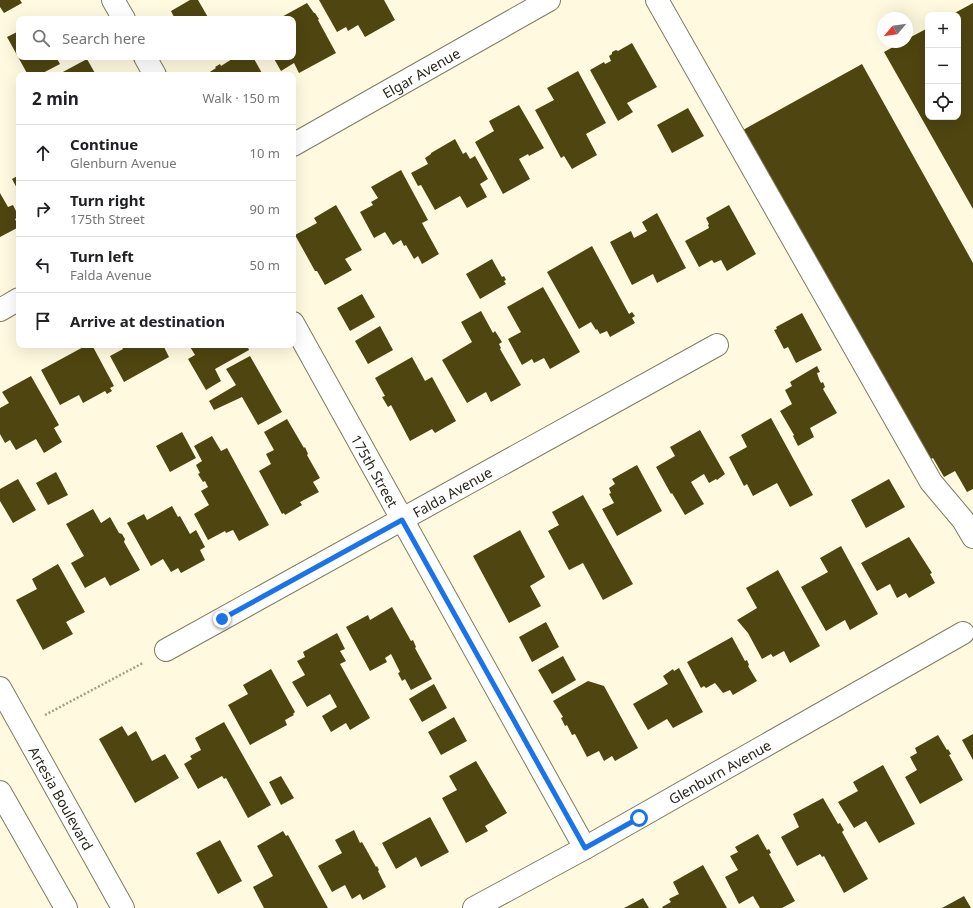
<!DOCTYPE html>
<html lang="en">
<head>
<meta charset="utf-8">
<style>
	body { margin:0; font-family:"Noto Sans",sans-serif; background:#f2f2f2; color:#202124 }
	.controls { position:absolute; right:12px; top:12px; display:grid; overflow:hidden; border-radius:8px; box-shadow:0 4px 16px #0002 }
	.controls button { width:36px; height:36px; display:grid; place-items:center; padding:0; border:0; border-bottom:1px solid #e0e0e0; background:#fff; color:#202124; font:20px sans-serif }
	.compass { position:absolute; left:877px; top:12px; width:36px; height:36px; border-radius:50%; background:#fff; box-shadow:0 4px 16px #0002; rotate:241deg }
	.stop { position:absolute; width:12px; height:12px; margin:-9px; border:3px solid #1a73e8; border-radius:50%; background:#fff }
	.stop.end { background:#1a73e8; border-color:#fff; box-shadow:0 1px 4px #0008 }
	.list { margin:0; padding:0; list-style:none }
	h2 { display:flex; justify-content:space-between; align-items:center; height:52px; margin:0; padding:0 16px; font-size:17px }
	h2 small { font-size:13px; font-weight:400; color:#757577 }
	.list li { display:grid; grid-template-columns:26px 1fr auto; gap:12px; align-items:center; box-sizing:border-box; height:56px; padding:0 16px; border-top:1px solid #e0e0e0 }
	.list b { display:block; font-size:15px; white-space:nowrap }
	.list p { margin:0; font-size:13px; white-space:nowrap; color:#757577 }
	.list em { font-size:13px; font-style:normal; color:#757577 }
	.icon { flex:none; width:22px; height:22px; fill:none; stroke:currentColor; stroke-width:2; stroke-linecap:round; stroke-linejoin:round }
	.map { position:relative; flex:none; width:973px; height:908px; overflow:hidden }
	.search { position:absolute; background:#fff; box-shadow:0 4px 16px #0002; left:16px; top:16px; width:280px; height:44px; display:flex; align-items:center; gap:10px; box-sizing:border-box; padding:0 14px; border-radius:8px; color:#757577; font-size:15px }
	.panel { position:absolute; background:#fff; box-shadow:0 4px 16px #0002; left:16px; top:72px; width:280px; height:276px; border-radius:8px }
	.map>svg:first-child { display:block }
	.building { fill:#4e4510 }
	.lines { fill:none; stroke-linecap:round; stroke-linejoin:round }
	.minor-casing { stroke:#7f7b63; stroke-width:24 }
	.major-casing { stroke:#7f7b63; stroke-width:24 }
	.path { stroke:#a19e8a; stroke-width:2.5; stroke-dasharray:2 2; stroke-linecap:butt }
	.minor { stroke:#fff; stroke-width:22 }
	.major { stroke:#fff; stroke-width:22 }
	.route { stroke:#1a73e8; stroke-width:5 }
	.labels { text-anchor:middle; dominant-baseline:central; stroke-width:4; stroke-linejoin:round; paint-order:stroke }
	.street-label { font-size:14px; fill:#28271d; stroke:#fff }
</style>
</head>
<body>
<div class="map">
<svg width="973" height="908" viewBox="0 0 973 908">
	<rect width="100%" height="100%" fill="#fffadf"/>
	<path class="building" d="M 0,0 L 20,0 L 22,3 L 4,13 L 0,7 Z
		M 190,0 L 198,0 L 209,19 L 175,19 L 171,11 Z
		M 319,0 L 384,0 L 395,20 L 365,37 L 358,25 L 348,31 L 346,27 L 337,32 Z
		M 307,3 L 314,13 L 315,13 L 319,19 L 318,20 L 336,53 L 299,73 L 294,63 L 281,71 L 273,57 L 293,57 L 293,19 L 278,19 Z
		M 973,3 L 973,209 L 884,52 L 902,42 L 907,42 L 907,39 L 928,28 L 928,117 L 958,117 L 958,15 L 951,15 Z
		M 19,31 L 19,57 L 56,57 L 60,64 L 39,75 L 28,75 L 7,37 Z
		M 632,43 L 657,87 L 627,103 L 633,112 L 618,121 L 590,70 L 604,62 L 605,64 L 611,61 L 609,56 L 612,54 L 612,52 L 616,50 L 618,51 Z
		M 231,57 L 253,57 L 263,75 L 205,75 L 216,68 L 215,67 L 220,64 L 221,66 L 232,59 Z
		M 87,59 L 96,75 L 62,75 L 61,73 Z
		M 862,64 L 973,263 L 973,489 L 967,492 L 955,471 L 944,477 L 933,458 L 927,461 L 743,130 Z
		M 578,71 L 606,123 L 586,134 L 597,155 L 572,169 L 564,156 L 561,158 L 535,110 L 554,100 L 547,88 Z
		M 519,105 L 544,148 L 529,156 L 528,154 L 519,159 L 530,179 L 503,194 L 475,142 L 494,131 L 489,121 Z
		M 688,108 L 704,136 L 672,153 L 657,125 Z
		M 455,139 L 463,154 L 466,152 L 470,159 L 475,156 L 488,179 L 480,184 L 487,197 L 467,208 L 460,196 L 435,210 L 421,185 L 418,186 L 411,173 L 428,164 L 425,158 L 431,154 L 431,153 Z
		M 401,170 L 428,220 L 422,223 L 439,254 L 422,264 L 418,256 L 414,259 L 406,245 L 404,246 L 401,240 L 393,245 L 385,232 L 374,238 L 360,212 L 373,205 L 371,202 L 378,198 L 371,187 Z
		M 19,175 L 19,192 L 12,179 Z
		M 0,193 L 8,207 L 13,205 L 19,217 L 15,219 L 19,227 L 0,237 Z
		M 336,205 L 362,250 L 345,259 L 352,270 L 325,285 L 317,271 L 315,271 L 295,235 L 317,223 L 314,218 Z
		M 729,205 L 756,254 L 727,271 L 721,260 L 714,263 L 712,260 L 699,267 L 685,241 L 709,228 L 708,225 L 709,224 L 706,218 Z
		M 657,213 L 686,268 L 657,283 L 653,274 L 632,285 L 610,242 L 631,231 L 634,238 L 647,231 L 642,222 Z
		M 592,246 L 629,314 L 632,312 L 635,316 L 632,318 L 635,323 L 610,337 L 607,331 L 600,334 L 597,329 L 596,330 L 591,322 L 579,329 L 547,272 Z
		M 492,259 L 502,277 L 504,276 L 506,280 L 504,281 L 506,284 L 480,299 L 466,274 Z
		M 543,287 L 580,352 L 550,369 L 544,358 L 534,363 L 532,359 L 522,365 L 508,339 L 521,332 L 507,307 Z
		M 362,294 L 375,317 L 350,331 L 337,308 Z
		M 481,311 L 493,333 L 495,331 L 502,342 L 499,344 L 501,348 L 500,349 L 521,385 L 491,402 L 486,392 L 467,403 L 442,360 L 472,342 L 461,322 Z
		M 802,313 L 822,350 L 796,363 L 788,347 L 784,349 L 774,330 L 777,329 L 776,327 Z
		M 380,326 L 393,350 L 368,364 L 355,341 Z
		M 87,345 L 92,345 L 114,386 L 110,388 L 112,391 L 107,394 L 105,391 L 83,403 L 79,395 L 60,405 L 41,370 Z
		M 121,345 L 163,345 L 169,357 L 124,382 L 110,356 L 123,349 Z
		M 189,345 L 247,345 L 249,350 L 215,369 L 221,381 L 206,390 L 188,359 L 195,355 Z
		M 250,356 L 282,412 L 258,425 L 242,397 L 214,410 L 209,401 L 236,385 L 226,369 Z
		M 412,357 L 425,381 L 432,377 L 456,421 L 435,433 L 432,429 L 410,441 L 391,405 L 388,407 L 382,397 L 385,396 L 375,378 Z
		M 817,366 L 820,372 L 817,373 L 819,379 L 821,383 L 823,382 L 825,387 L 823,389 L 837,413 L 810,428 L 814,437 L 798,446 L 793,436 L 794,435 L 780,411 L 792,404 L 785,390 L 792,386 L 790,382 Z
		M 31,376 L 59,425 L 54,428 L 62,442 L 44,453 L 36,439 L 16,450 L 10,440 L 5,443 L 0,434 L 0,408 L 9,403 L 2,392 Z
		M 771,418 L 813,495 L 790,507 L 777,483 L 753,496 L 747,484 L 744,486 L 729,457 L 747,447 L 741,435 Z
		M 287,419 L 304,448 L 305,447 L 308,454 L 307,455 L 320,478 L 313,482 L 319,492 L 300,502 L 302,505 L 285,515 L 284,513 L 282,514 L 259,471 L 271,464 L 266,454 L 274,450 L 264,432 Z
		M 700,430 L 725,474 L 717,480 L 716,479 L 709,483 L 704,474 L 691,482 L 704,504 L 685,515 L 672,493 L 671,494 L 656,467 L 675,456 L 670,447 Z
		M 182,432 L 196,458 L 170,472 L 156,446 Z
		M 212,436 L 221,451 L 227,448 L 269,525 L 239,541 L 233,530 L 226,533 L 225,531 L 208,540 L 194,514 L 209,505 L 201,491 L 208,487 L 205,481 L 203,482 L 198,474 L 200,473 L 196,465 L 202,461 L 194,446 Z
		M 637,465 L 662,511 L 617,536 L 602,509 L 614,503 L 609,494 L 611,493 L 609,488 L 615,484 L 612,479 Z
		M 56,472 L 68,495 L 48,505 L 36,483 Z
		M 18,479 L 36,510 L 13,523 L 0,501 L 0,489 Z
		M 889,479 L 905,507 L 866,528 L 851,500 Z
		M 583,495 L 633,584 L 603,600 L 583,563 L 569,570 L 548,531 L 559,525 L 552,512 Z
		M 172,506 L 178,517 L 180,516 L 190,534 L 196,530 L 205,547 L 200,550 L 205,560 L 181,573 L 178,568 L 171,572 L 163,559 L 151,566 L 127,523 L 144,514 L 147,520 Z
		M 93,509 L 101,523 L 110,517 L 119,533 L 122,534 L 125,539 L 124,542 L 140,570 L 110,586 L 105,577 L 85,588 L 71,563 L 84,556 L 66,524 Z
		M 520,530 L 545,577 L 530,586 L 541,606 L 509,623 L 473,556 Z
		M 909,537 L 932,573 L 930,574 L 935,583 L 909,598 L 906,593 L 897,598 L 890,584 L 877,591 L 861,563 Z
		M 841,546 L 878,614 L 850,630 L 845,620 L 826,631 L 801,587 L 828,572 L 820,558 Z
		M 58,564 L 85,612 L 66,622 L 73,634 L 43,650 L 16,600 L 37,589 L 32,579 Z
		M 778,570 L 820,646 L 790,663 L 784,651 L 773,657 L 771,654 L 762,659 L 748,633 L 737,620 L 757,608 L 746,588 Z
		M 392,607 L 411,641 L 413,640 L 416,647 L 415,648 L 432,679 L 411,690 L 405,679 L 402,681 L 398,673 L 400,672 L 391,654 L 385,658 L 387,662 L 370,671 L 346,627 L 368,615 L 370,620 Z
		M 546,622 L 559,647 L 532,662 L 519,637 Z
		M 337,633 L 345,649 L 340,651 L 346,661 L 340,664 L 370,718 L 350,730 L 346,723 L 331,732 L 322,716 L 337,707 L 330,694 L 307,707 L 292,682 L 305,675 L 297,661 L 305,657 L 303,652 Z
		M 732,637 L 745,661 L 747,660 L 749,665 L 748,666 L 757,681 L 733,695 L 730,690 L 723,693 L 715,683 L 706,688 L 704,686 L 701,688 L 687,662 Z
		M 563,656 L 576,680 L 552,694 L 538,670 Z
		M 679,668 L 703,712 L 673,728 L 667,719 L 648,730 L 633,704 L 668,684 L 663,676 L 673,669 L 674,671 Z
		M 271,669 L 295,712 L 293,714 L 294,715 L 285,720 L 287,725 L 250,745 L 228,705 L 248,694 L 243,685 Z
		M 588,681 L 604,686 L 638,748 L 615,761 L 612,756 L 604,761 L 599,751 L 587,757 L 575,734 L 572,735 L 567,725 L 565,726 L 561,718 L 563,717 L 553,701 Z
		M 434,684 L 447,708 L 422,722 L 409,699 Z
		M 454,717 L 467,741 L 441,755 L 428,732 Z
		M 224,722 L 271,805 L 248,818 L 226,778 L 224,779 L 222,776 L 198,789 L 184,764 L 192,759 L 190,756 L 201,750 L 195,738 Z
		M 122,726 L 128,736 L 136,731 L 152,761 L 165,754 L 179,778 L 135,803 L 99,739 Z
		M 973,734 L 973,760 L 962,740 Z
		M 938,735 L 947,750 L 948,749 L 951,754 L 949,755 L 963,780 L 920,804 L 905,777 L 917,770 L 910,757 L 917,753 L 915,748 Z
		M 476,761 L 507,813 L 485,826 L 488,831 L 466,843 L 442,798 L 457,790 L 449,776 Z
		M 883,765 L 915,824 L 879,843 L 866,821 L 854,828 L 838,802 L 858,791 L 853,782 Z
		M 281,776 L 294,798 L 281,805 L 269,782 Z
		M 823,798 L 838,824 L 840,823 L 844,830 L 842,832 L 868,879 L 844,893 L 824,856 L 822,857 L 820,854 L 797,866 L 781,837 L 799,827 L 793,814 Z
		M 430,817 L 449,852 L 421,867 L 416,857 L 396,869 L 382,843 Z
		M 354,830 L 360,843 L 362,842 L 376,867 L 377,866 L 379,870 L 378,871 L 386,887 L 363,900 L 360,894 L 352,899 L 345,885 L 332,892 L 318,866 L 342,853 L 335,840 Z
		M 283,831 L 286,836 L 288,835 L 328,908 L 264,908 L 253,887 L 273,876 L 257,846 Z
		M 758,834 L 767,850 L 769,849 L 771,853 L 769,854 L 795,901 L 782,908 L 760,908 L 753,896 L 739,904 L 725,877 L 738,870 L 730,856 L 738,852 L 735,847 Z
		M 220,840 L 242,881 L 218,894 L 196,853 Z
		M 703,865 L 727,908 L 663,908 L 662,907 L 671,902 L 669,899 L 679,894 L 673,882 Z
		M 964,896 L 971,908 L 942,908 Z
		M 643,898 L 649,908 L 624,908 Z"/>
	<g class="lines">
		<g class="minor-casing">
			<g id="minor">
				<path d="M 113,0 L 124,19"/>
				<path d="M 657,0 L 931,482 L 963,520 L 973,537"/>
				<path d="M 145,57 L 155,75"/>
				<path id="s1" d="M 293,145 L 549,0"/>
				<path d="M 0,310 L 19,299"/>
				<path id="s2" d="M 293,323 L 585,848"/>
				<path id="s3" d="M 166,650 L 717,345"/>
				<path id="s4" d="M 474,908 L 585,848 L 963,633"/>
			</g>
		</g>
		<g class="major-casing">
			<g id="major">
				<path id="s5" d="M 0,688 L 123,908"/>
				<path d="M 0,792 L 66,908"/>
			</g>
		</g>
		<path class="path" d="M 45,715 L 143,663"/>
		<use href="#minor" class="minor"/>
		<use href="#major" class="major"/>
	</g>
	<g class="lines">
		<path class="route" d="M 222,619 L 402,520 L 585,848 L 639,818"/>
	</g>
	<g class="labels">
		<g class="street-label">
			<text stroke="none"><textPath href="#s1" startOffset="147">Elgar Avenue</textPath></text>
			<text stroke="none"><textPath href="#s2" startOffset="169">175th Street</textPath></text>
			<text stroke="none"><textPath href="#s3" startOffset="327">Falda Avenue</textPath></text>
			<text stroke="none"><textPath href="#s4" startOffset="281">Glenburn Avenue</textPath></text>
			<text stroke="none"><textPath href="#s5" startOffset="126">Artesia Boulevard</textPath></text>
		</g>
	</g>
</svg>
<div class="controls">
<button>+</button>
<button>−</button>
<button><svg class="icon" aria-label="locate" viewBox="0 0 24 24"><circle cx="12" cy="12" r="6"/><path d="M12 2v4M12 18v4M2 12h4M18 12h4"/></svg></button>
</div>
<svg class="compass" viewBox="-18 -18 36 36"><path d="M0-13l5 13h-10z" fill="#e53935"/><path d="M0 13l5-13h-10z" fill="#757577"/></svg>
<div class="stop" style="left:639px;top:818px"></div>
<div class="stop end" style="left:222px;top:619px"></div>
<div class="search"><svg class="icon" aria-label="search" viewBox="0 0 24 24"><circle cx="10" cy="10" r="6"/><path d="M15 15l6 6"/></svg>Search here</div>
<section class="panel">
<h2>2 min<small>Walk · 150 m</small></h2>
<ul class="list">
<li><svg class="icon" aria-label="ahead" viewBox="0 0 24 24"><path d="M12 20V5M6 11l6-6 6 6"/></svg><div><b>Continue</b><p>Glenburn Avenue</p></div><em>10 m</em></li>
<li><svg class="icon" aria-label="right" viewBox="0 0 24 24"><path d="M7 20v-9h11M14 6l5 5-5 5"/></svg><div><b>Turn right</b><p>175th Street</p></div><em>90 m</em></li>
<li><svg class="icon" aria-label="left" viewBox="0 0 24 24"><path d="M17 20v-9H6M10 6l-5 5 5 5"/></svg><div><b>Turn left</b><p>Falda Avenue</p></div><em>50 m</em></li>
<li><svg class="icon" aria-label="arrive" viewBox="0 0 24 24"><path d="M6 21V4h12l-3 4 3 4H6"/></svg><div><b>Arrive at destination</b></div></li>
</ul>
</section>
</div>
</body>
</html>
